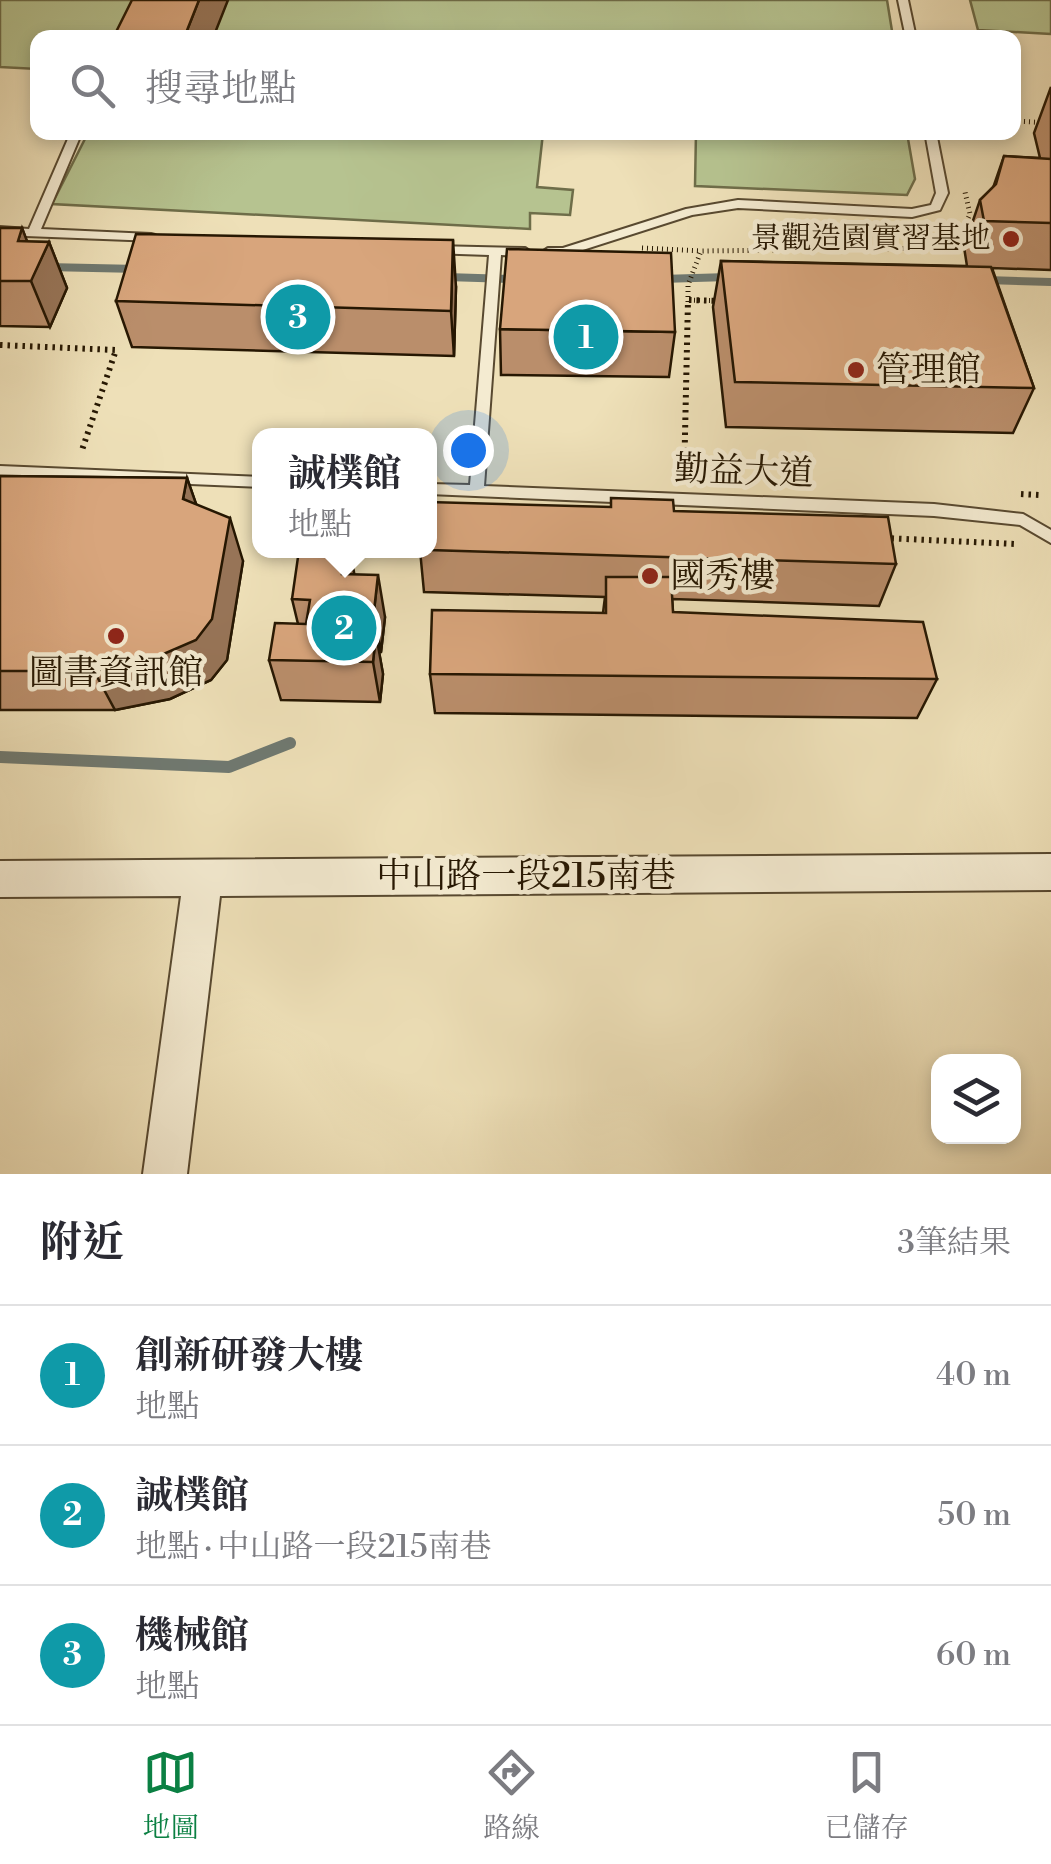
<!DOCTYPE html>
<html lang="zh-TW">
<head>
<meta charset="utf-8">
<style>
	body { margin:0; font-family:"Libre Bodoni","Noto Serif TC",serif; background:#f7f7f7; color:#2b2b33 }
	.controls { position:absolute; right:30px; bottom:30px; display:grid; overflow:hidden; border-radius:20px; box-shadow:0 5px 15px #0003 }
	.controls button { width:90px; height:90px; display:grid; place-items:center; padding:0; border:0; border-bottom:2px solid #e1e1e2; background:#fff; color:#2b2b33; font:50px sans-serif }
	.you { position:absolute; left:468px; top:450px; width:35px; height:35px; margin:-25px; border:8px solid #fff; border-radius:50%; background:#1a73e8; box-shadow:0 0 0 15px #1a73e833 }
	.badge { display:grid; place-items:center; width:65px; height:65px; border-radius:50%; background:#0b8043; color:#fff; font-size:32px; font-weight:700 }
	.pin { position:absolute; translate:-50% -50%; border:5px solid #fff; box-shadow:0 2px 10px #0006 }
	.popup { position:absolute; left:252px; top:428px; width:185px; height:130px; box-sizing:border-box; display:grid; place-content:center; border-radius:20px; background:#fff; filter:drop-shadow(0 2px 8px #0005); font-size:32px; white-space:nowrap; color:#7c7c81 }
	.popup b { font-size:38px; color:#2b2b33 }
	.popup::after { content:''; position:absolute; left:50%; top:100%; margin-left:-20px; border:20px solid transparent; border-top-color:#fff }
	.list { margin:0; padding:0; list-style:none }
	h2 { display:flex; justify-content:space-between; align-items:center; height:130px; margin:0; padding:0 40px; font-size:42px }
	h2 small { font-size:32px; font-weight:400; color:#7c7c81 }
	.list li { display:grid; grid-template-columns:65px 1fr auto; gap:30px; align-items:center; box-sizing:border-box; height:140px; padding:0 40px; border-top:2px solid #e1e1e2 }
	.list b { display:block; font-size:38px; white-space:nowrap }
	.list p { margin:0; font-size:32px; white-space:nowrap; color:#7c7c81 }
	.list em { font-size:32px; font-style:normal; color:#7c7c81 }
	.icon { flex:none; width:55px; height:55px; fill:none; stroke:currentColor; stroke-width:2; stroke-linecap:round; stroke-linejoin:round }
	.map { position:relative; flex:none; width:1051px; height:1174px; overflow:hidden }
	.search { position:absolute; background:#fff; box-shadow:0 5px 15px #0003; left:30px; right:30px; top:30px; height:110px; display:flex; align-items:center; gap:25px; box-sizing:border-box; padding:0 35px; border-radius:20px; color:#7c7c81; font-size:38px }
	.sheet { height:550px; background:#fff }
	nav { display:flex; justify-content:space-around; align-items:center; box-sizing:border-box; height:140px; border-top:2px solid #e1e1e2; background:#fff; font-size:28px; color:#7c7c81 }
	nav a { display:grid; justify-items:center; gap:5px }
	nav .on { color:#0b8043 }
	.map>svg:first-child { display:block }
	.green { fill:#b6c390; stroke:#6e6d49; stroke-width:2.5 }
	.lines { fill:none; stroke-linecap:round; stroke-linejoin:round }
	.stream-far1 { stroke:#6f7971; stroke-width:8 }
	.stream { stroke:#6f7971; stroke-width:12 }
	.lane-casing { stroke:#584930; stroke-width:4 }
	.street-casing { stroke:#584930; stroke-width:4 }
	.path-far1 { stroke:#261702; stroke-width:5; stroke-dasharray:1 4; stroke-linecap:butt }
	.path { stroke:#261702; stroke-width:6; stroke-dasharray:2.5 5; stroke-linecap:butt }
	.lane { fill:#f4ebd1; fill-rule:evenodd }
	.street { fill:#f4ebd1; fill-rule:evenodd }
	.wall { fill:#ba8e6b; stroke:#261702; stroke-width:2.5 }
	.shaded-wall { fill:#977457; stroke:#261702; stroke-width:2.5 }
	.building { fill:#d8a57c; stroke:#261702; stroke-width:2.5 }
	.poi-dot { fill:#8f2418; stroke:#f4ebd1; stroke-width:4 }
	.labels { text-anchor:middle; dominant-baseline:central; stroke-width:9; stroke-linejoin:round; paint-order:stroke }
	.far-poi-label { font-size:30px; fill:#261702; stroke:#f4ebd1; text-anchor:end }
	.poi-label { font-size:35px; fill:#261702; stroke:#f4ebd1; text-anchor:start }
	.street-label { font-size:35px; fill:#261702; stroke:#f4ebd1 }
</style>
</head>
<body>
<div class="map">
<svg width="1051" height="1174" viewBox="0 0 1051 1174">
	<rect width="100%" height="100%" fill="#eee0b8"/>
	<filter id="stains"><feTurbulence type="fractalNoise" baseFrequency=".002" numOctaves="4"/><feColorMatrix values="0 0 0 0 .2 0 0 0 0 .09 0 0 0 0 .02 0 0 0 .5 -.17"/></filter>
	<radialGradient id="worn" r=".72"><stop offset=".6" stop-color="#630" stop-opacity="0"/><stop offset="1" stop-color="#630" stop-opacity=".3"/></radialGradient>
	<path class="green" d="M 0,0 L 136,0 L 119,37 L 38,38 L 37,69 L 0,67 Z
		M 154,0 L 887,0 L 893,37 L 136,38 Z
		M 970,0 L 1051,0 L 1051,34 L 978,30 Z
		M 696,132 L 907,133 L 915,179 L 907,195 L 695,186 Z
		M 88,133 L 543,133 L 537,187 L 573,190 L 570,215 L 530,213 L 530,229 L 52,204 Z"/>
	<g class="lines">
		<path class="stream-far1" d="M 46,267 L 139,269
			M 446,277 L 514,279
			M 661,279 L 729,277
			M 986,280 L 1051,282"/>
		<path class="stream" d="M 0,757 L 229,767 L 290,743"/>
		<g class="lane-casing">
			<path id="lane" d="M 898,0 L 908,0 L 916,38 L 906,38 Z
				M 71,132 L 82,132 L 41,229 L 151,234 L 155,235 L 155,241 L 0,235 L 0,227 L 29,229 Z
				M 925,132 L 936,132 L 948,193 L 940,210 L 912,217 L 738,208 L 692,215 L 564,256 L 548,256 L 542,252 L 548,248 L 563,248 L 686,209 L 738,200 L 912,209 L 931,205 L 936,193 Z
				M 434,246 L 525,248 L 531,252 L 525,256 L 501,255 L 484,486 L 934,504 L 1023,514 L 1051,530 L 1051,543 L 1020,525 L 934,516 L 429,494 L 429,484 L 470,485 L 489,255 L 430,253 L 428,250 Z
				M 0,466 L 259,477 L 259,487 L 0,476 Z"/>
		</g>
		<g class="street-casing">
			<path id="street" d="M 1051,854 L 1051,890 L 220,896 L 187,1174 L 143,1174 L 181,896 L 0,897 L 0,861 Z"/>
		</g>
		<path class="path-far1" d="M 1014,121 L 1051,123
			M 642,248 L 701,251
			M 689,300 L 723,301
			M 688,302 L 688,285 L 701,251 L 954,248 L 970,214 L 965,192"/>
		<path class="path" d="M 689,300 L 723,301
			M 0,345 L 116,350 L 82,450
			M 684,480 L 688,300
			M 1021,494 L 1040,495
			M 884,538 L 1016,544"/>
		<use href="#lane" class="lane"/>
		<use href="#street" class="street"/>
	</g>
	<path class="wall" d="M 1051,87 L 1051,270 L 992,268 L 1034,388 L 1013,433 L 726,427 L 713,307 L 721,261 L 967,266 L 964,247 L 980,200 L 993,188 L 1004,156 L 1040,158 L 1034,133 Z
		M 0,228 L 22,228 L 27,242 L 49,242 L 67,288 L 50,327 L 0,326 Z
		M 456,287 L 454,356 L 132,347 L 116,301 Z
		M 500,329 L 675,332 L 669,377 L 501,375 Z
		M 0,476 L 187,478 L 196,504 L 243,561 L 227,660 L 211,680 L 170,699 L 115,710 L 0,710 Z
		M 674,511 L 896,564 L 879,606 L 672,599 L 673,612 L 937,679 L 917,718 L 435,713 L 430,674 L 603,613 L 605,597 L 424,592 L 420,550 L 429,550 Z
		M 354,575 L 385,617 L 381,652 L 379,652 L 383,674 L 380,702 L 281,700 L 269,660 L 298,624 L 292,599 Z"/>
	<path class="shaded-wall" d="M 199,0 L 228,0 L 213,38 L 184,38 Z
		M 22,228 L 37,267 L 49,242 L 67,288 L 50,327 L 31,281 L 18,241 Z
		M 453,240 L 456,287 L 454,356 L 451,311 Z
		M 187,478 L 202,521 L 183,499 Z
		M 230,518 L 243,561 L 227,660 L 211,680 L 170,699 L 115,710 L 94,671 Z
		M 345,550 L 350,550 L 355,578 L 342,574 Z
		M 378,575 L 385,617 L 381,652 L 374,611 Z
		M 340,611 L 349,651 L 337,633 Z
		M 376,634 L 383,674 L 380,702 L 373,662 Z"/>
	<path class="building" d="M 132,0 L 199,0 L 184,38 L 113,38 Z
		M 1004,156 L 1051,159 L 1051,223 L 984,221 L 980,200 L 996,184 Z
		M 0,228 L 22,228 L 18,241 L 49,242 L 31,281 L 0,281 Z
		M 136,234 L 453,240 L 451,311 L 116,301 Z
		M 507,249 L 671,253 L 675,332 L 500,329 Z
		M 721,261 L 991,267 L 1034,388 L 735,382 Z
		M 0,476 L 187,478 L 183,499 L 230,518 L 212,619 L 196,640 L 152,659 L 94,671 L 0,671 Z
		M 611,498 L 673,500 L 674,511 L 888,517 L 896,564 L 429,550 L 429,502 L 611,507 Z
		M 299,550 L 345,550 L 342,574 L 378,575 L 374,611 L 340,611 L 337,633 L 376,634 L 373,662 L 269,660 L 275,623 L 306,624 L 310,600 L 292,599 Z
		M 606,577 L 671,577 L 673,612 L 923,622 L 937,679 L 430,674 L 432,610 L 606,613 Z"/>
	<g class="poi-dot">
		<circle cx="1011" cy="239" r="10"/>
		<circle cx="856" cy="370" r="10"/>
		<circle cx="650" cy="576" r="10"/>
		<circle cx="116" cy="636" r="10"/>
	</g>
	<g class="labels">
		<g class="far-poi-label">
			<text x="991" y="239">景觀造園實習基地</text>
		</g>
		<g class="poi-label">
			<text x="876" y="370">管理館</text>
			<text x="670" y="576">國秀樓</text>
			<text x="116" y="673" text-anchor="middle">圖書資訊館</text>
		</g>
		<g class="street-label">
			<text transform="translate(744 472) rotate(2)">勤益大道</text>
			<text x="526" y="876">中山路一段215南巷</text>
		</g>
	</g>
	<rect width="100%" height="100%" filter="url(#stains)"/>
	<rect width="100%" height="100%" fill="url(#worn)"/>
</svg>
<div class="controls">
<button><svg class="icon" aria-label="layers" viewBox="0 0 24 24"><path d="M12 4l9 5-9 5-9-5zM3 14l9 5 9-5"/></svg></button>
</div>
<div class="you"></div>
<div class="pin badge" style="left:586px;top:337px;background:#0f9aa8">1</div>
<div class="pin badge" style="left:344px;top:628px;background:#0f9aa8">2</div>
<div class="popup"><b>誠樸館</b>地點</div>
<div class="pin badge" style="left:298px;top:317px;background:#0f9aa8">3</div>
<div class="search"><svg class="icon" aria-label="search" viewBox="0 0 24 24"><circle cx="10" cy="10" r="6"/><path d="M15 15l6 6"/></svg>搜尋地點</div>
</div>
<section class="sheet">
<h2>附近<small>3筆結果</small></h2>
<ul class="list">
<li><span class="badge" style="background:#0f9aa8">1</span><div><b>創新研發大樓</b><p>地點</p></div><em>40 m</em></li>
<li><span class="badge" style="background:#0f9aa8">2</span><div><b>誠樸館</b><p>地點 · 中山路一段215南巷</p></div><em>50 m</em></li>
<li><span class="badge" style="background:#0f9aa8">3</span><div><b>機械館</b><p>地點</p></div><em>60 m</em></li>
</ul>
</section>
<nav>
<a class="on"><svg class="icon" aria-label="map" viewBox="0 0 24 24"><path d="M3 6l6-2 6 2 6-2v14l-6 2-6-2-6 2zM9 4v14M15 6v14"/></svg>地圖</a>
<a><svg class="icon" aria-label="directions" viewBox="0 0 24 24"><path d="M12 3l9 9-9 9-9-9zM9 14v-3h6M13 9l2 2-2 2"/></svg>路線</a>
<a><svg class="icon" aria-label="saved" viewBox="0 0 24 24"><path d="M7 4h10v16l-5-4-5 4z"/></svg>已儲存</a>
</nav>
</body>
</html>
